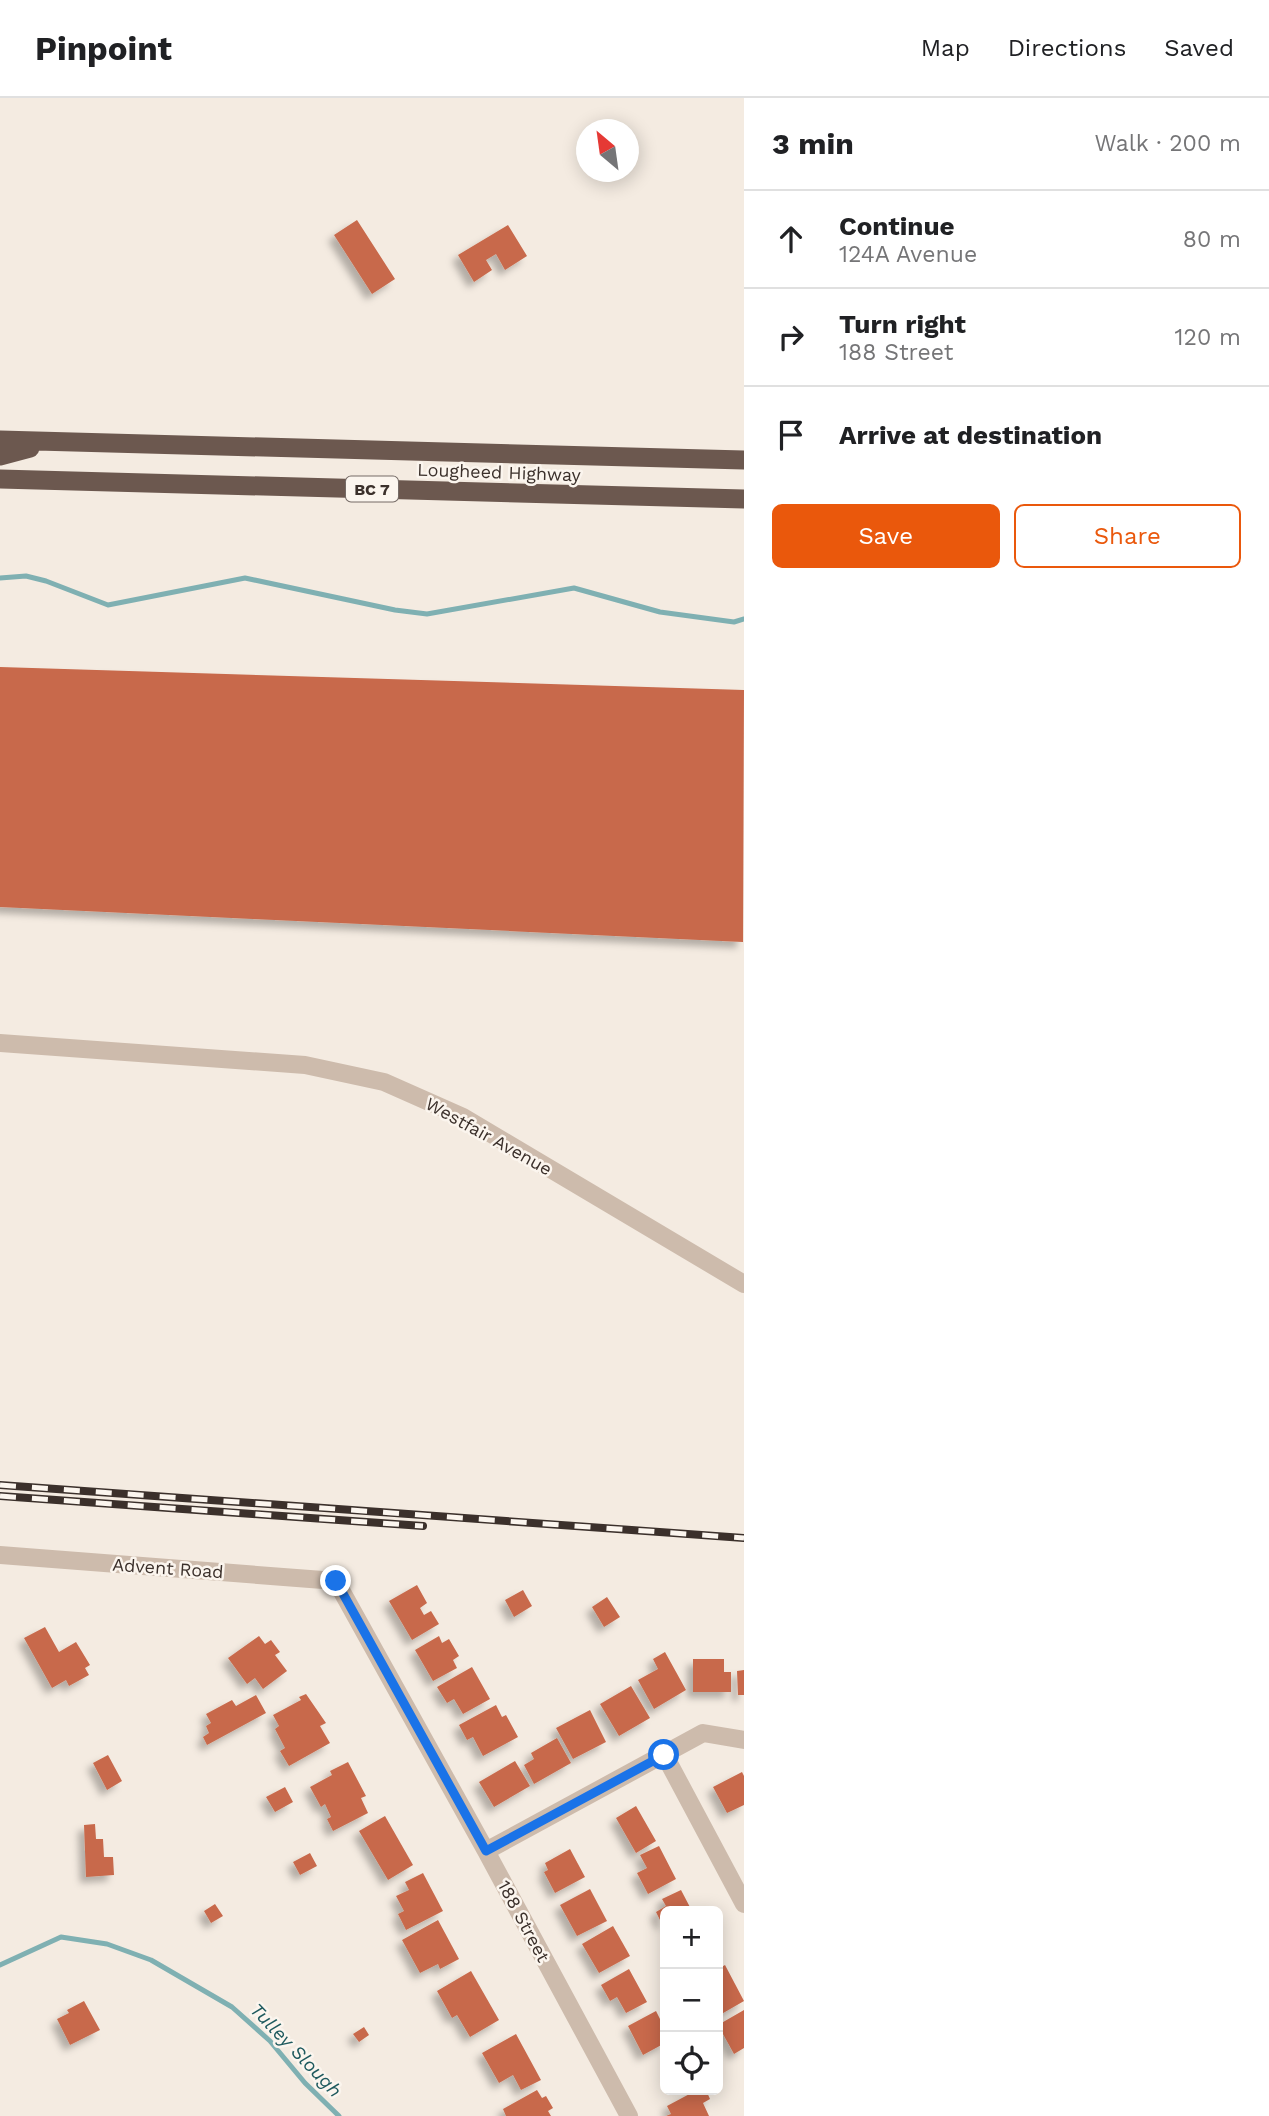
<!DOCTYPE html>
<html lang="en">
<head>
<meta charset="utf-8">
<style>
	body { margin:0; font-family:"Work Sans",sans-serif; background:#f2f2f2; color:#202124 }
	.controls { position:absolute; right:21px; bottom:21px; display:grid; overflow:hidden; border-radius:10px; box-shadow:0 4px 18px #0003 }
	.controls button { width:63px; height:63px; display:grid; place-items:center; padding:0; border:0; border-bottom:2px solid #e0e0e0; background:#fff; color:#202124; font:35px sans-serif }
	.compass { position:absolute; left:576px; top:21px; width:63px; height:63px; border-radius:50%; background:#fff; box-shadow:0 4px 18px #0003; rotate:331deg }
	.stop { position:absolute; width:21px; height:21px; margin:-16px; border:5px solid #1a73e8; border-radius:50%; background:#fff }
	.stop.end { background:#1a73e8; border-color:#fff; box-shadow:0 2px 7px #0008 }
	.list { margin:0; padding:0; list-style:none }
	h2 { display:flex; justify-content:space-between; align-items:center; height:91px; margin:0; padding:0 28px; font-size:30px }
	h2 small { font-size:23px; font-weight:400; color:#757577 }
	.list li { display:grid; grid-template-columns:46px 1fr auto; gap:21px; align-items:center; box-sizing:border-box; height:98px; padding:0 28px; border-top:2px solid #e0e0e0 }
	.list b { display:block; font-size:26px; white-space:nowrap }
	.list p { margin:0; font-size:23px; white-space:nowrap; color:#757577 }
	.list em { font-size:23px; font-style:normal; color:#757577 }
	.actions { display:flex; gap:14px; padding:21px 28px }
	.actions a { flex:1; padding:16px 0; border:2px solid #ea580c; border-radius:10px; text-align:center; font-size:24px; color:#ea580c }
	.actions .main { background:#ea580c; color:#fff }
	.icon { flex:none; width:38px; height:38px; fill:none; stroke:currentColor; stroke-width:2; stroke-linecap:round; stroke-linejoin:round }
	.map { position:relative; flex:none; width:744px; height:2018px; overflow:hidden }
	header { display:flex; align-items:center; gap:42px; box-sizing:border-box; height:98px; padding:0 35px; background:#fff; border-bottom:2px solid #e0e0e0 }
	header strong { font-size:33px }
	nav { display:flex; gap:38px; margin-inline-start:auto; font-size:24px }
	main { display:flex }
	aside { flex:1; background:#fff }
	.map>svg:first-child { display:block }
	.lines { fill:none; stroke-linecap:round; stroke-linejoin:round }
	.stream { stroke:#7fb0b2; stroke-width:5 }
	.building { fill:#c8694b; filter:url(#shadow) }
	.minor { stroke:#cdbbac; stroke-width:18 }
	.trunk { stroke:#6c584f; stroke-width:19 }
	.rail-casing { stroke:#3b302b; stroke-width:8 }
	.rail { stroke:#fbf5ee; stroke-width:5; stroke-dasharray:16; stroke-linecap:butt }
	.route { stroke:#1a73e8; stroke-width:9 }
	.labels { text-anchor:middle; dominant-baseline:central; stroke-width:5; stroke-linejoin:round; paint-order:stroke }
	.shield { fill:#fbf5ee; stroke:#756b66; stroke-width:2 }
	.shield-label { font-size:16px; font-weight:bold; fill:#3b302b }
	.street-label { font-size:18px; fill:#3b302b; stroke:#fbf5ee }
	.water-label { font-size:19px; font-style:italic; fill:#1f5a5e; stroke:#fbf5ee }
</style>
</head>
<body>
<header>
<strong>Pinpoint</strong>
<nav><a>Map</a><a>Directions</a><a>Saved</a></nav>
</header>
<main>
<div class="map">
<svg width="744" height="2018" viewBox="0 0 744 2018">
	<defs>
		<filter id="shadow"><feDropShadow dx="-6" dy="6" stdDeviation="3.5" flood-color="#0004"/></filter>
	</defs>
	<rect width="100%" height="100%" fill="#f4ebe1"/>
	<g class="lines">
		<path class="stream" d="M 0,480 L 26,478 L 46,483 L 108,507 L 245,480 L 395,512 L 427,516 L 574,490 L 660,514 L 734,524 L 744,521
			M 0,1867 L 61,1839 L 107,1846 L 151,1862 L 232,1909 L 270,1943 L 305,1985 L 339,2018"/>
	</g>
	<path class="building" d="M 357,122 L 395,181 L 372,196 L 334,137 Z
		M 508,127 L 527,158 L 505,172 L 496,156 L 486,162 L 492,172 L 474,184 L 458,157 Z
		M 0,569 L 744,592 L 743,844 L 0,809 Z
		M 417,1487 L 427,1505 L 420,1510 L 424,1517 L 431,1513 L 439,1526 L 412,1542 L 389,1503 Z
		M 523,1492 L 532,1508 L 514,1519 L 505,1502 Z
		M 607,1499 L 620,1519 L 604,1529 L 592,1509 Z
		M 45,1529 L 59,1554 L 76,1544 L 90,1567 L 85,1570 L 89,1577 L 69,1588 L 66,1582 L 52,1590 L 24,1540 Z
		M 259,1538 L 265,1546 L 271,1542 L 280,1554 L 275,1557 L 287,1573 L 263,1591 L 255,1580 L 247,1586 L 228,1560 Z
		M 439,1538 L 442,1545 L 449,1541 L 459,1558 L 453,1562 L 457,1570 L 433,1583 L 415,1552 Z
		M 665,1554 L 686,1592 L 654,1611 L 638,1582 L 658,1571 L 653,1561 Z
		M 693,1561 L 724,1561 L 724,1574 L 731,1574 L 731,1594 L 693,1594 Z
		M 472,1569 L 490,1601 L 463,1616 L 454,1601 L 447,1605 L 437,1589 Z
		M 744,1572 L 744,1597 L 738,1597 L 737,1573 Z
		M 631,1588 L 650,1620 L 619,1638 L 600,1606 Z
		M 306,1596 L 326,1625 L 320,1628 L 330,1645 L 289,1668 L 280,1653 L 285,1650 L 275,1631 L 279,1628 L 273,1617 L 301,1602 L 299,1599 Z
		M 256,1597 L 266,1615 L 207,1647 L 203,1639 L 209,1635 L 206,1628 L 211,1625 L 206,1616 L 232,1602 L 236,1608 Z
		M 496,1607 L 502,1619 L 506,1617 L 518,1639 L 483,1658 L 473,1639 L 467,1642 L 459,1627 Z
		M 590,1612 L 606,1644 L 573,1661 L 556,1630 Z
		M 557,1640 L 571,1665 L 534,1686 L 524,1667 L 534,1661 L 531,1655 Z
		M 108,1657 L 122,1683 L 107,1692 L 93,1665 Z
		M 515,1663 L 530,1688 L 494,1709 L 479,1684 Z
		M 348,1664 L 366,1698 L 361,1700 L 368,1715 L 333,1733 L 327,1721 L 331,1719 L 325,1706 L 321,1709 L 310,1689 L 332,1677 L 330,1673 Z
		M 742,1674 L 744,1678 L 744,1707 L 727,1715 L 713,1689 Z
		M 285,1689 L 293,1704 L 275,1714 L 266,1699 Z
		M 636,1708 L 656,1743 L 636,1755 L 616,1720 Z
		M 385,1718 L 413,1767 L 388,1782 L 359,1733 Z
		M 95,1726 L 96,1741 L 103,1741 L 104,1759 L 113,1759 L 114,1777 L 86,1779 L 84,1727 Z
		M 659,1748 L 676,1781 L 648,1796 L 637,1775 L 647,1770 L 640,1757 Z
		M 570,1751 L 585,1779 L 555,1795 L 544,1774 L 548,1772 L 545,1765 Z
		M 310,1755 L 317,1768 L 300,1777 L 293,1764 Z
		M 423,1775 L 443,1813 L 406,1832 L 398,1816 L 404,1813 L 396,1798 L 409,1792 L 405,1784 Z
		M 590,1791 L 607,1823 L 577,1838 L 560,1807 Z
		M 681,1792 L 692,1813 L 665,1813 L 665,1825 L 662,1826 L 656,1814 L 666,1808 L 662,1801 Z
		M 215,1806 L 223,1818 L 211,1825 L 204,1813 Z
		M 438,1822 L 459,1861 L 440,1871 L 438,1866 L 420,1875 L 402,1842 Z
		M 613,1828 L 630,1858 L 599,1875 L 582,1846 Z
		M 725,1867 L 744,1903 L 718,1918 L 718,1871 Z
		M 629,1871 L 647,1904 L 626,1915 L 617,1899 L 610,1903 L 601,1887 Z
		M 471,1873 L 499,1922 L 470,1939 L 457,1917 L 452,1920 L 437,1893 Z
		M 84,1903 L 100,1932 L 70,1947 L 57,1921 L 69,1915 L 67,1912 Z
		M 744,1912 L 744,1950 L 734,1956 L 718,1927 Z
		M 656,1913 L 660,1921 L 665,1919 L 665,1945 L 643,1957 L 628,1928 Z
		M 364,1929 L 369,1937 L 359,1944 L 353,1936 Z
		M 516,1936 L 541,1982 L 521,1992 L 513,1977 L 499,1985 L 482,1955 Z
		M 537,1992 L 542,2000 L 546,1998 L 553,2010 L 548,2013 L 551,2018 L 506,2018 L 503,2011 Z
		M 697,1992 L 706,1992 L 710,2001 L 703,2005 L 709,2018 L 666,2018 L 671,2016 L 667,2008 Z"/>
	<g class="lines">
		<path class="minor" d="M 0,945 L 305,967 L 384,984 L 463,1019 L 744,1186
			M 0,1457 L 336,1483 L 486,1753 L 629,2018
			M 664,1656 L 744,1806
			M 486,1753 L 703,1635 L 744,1642"/>
		<path class="trunk" d="M 0,342 L 744,362
			M 0,358 L 30,350
			M 0,381 L 744,401"/>
		<g class="rail-casing">
			<path id="rail" d="M 0,1387 L 744,1440
				M 0,1398 L 423,1428"/>
		</g>
		<use href="#rail" class="rail"/>
	</g>
	<g class="lines">
		<path class="route" d="M 336,1483 L 486,1753 L 664,1657"/>
	</g>
	<g class="labels">
		<rect class="shield" x="346" y="378.5" width="52" height="25" rx="5"/>
		<g class="shield-label">
			<text x="372" y="391">BC 7</text>
		</g>
		<g class="street-label">
			<text transform="translate(499 374) rotate(2)">Lougheed Highway</text>
			<text transform="translate(489 1038) rotate(29)">Westfair Avenue</text>
			<text transform="translate(168 1470) rotate(4)">Advent Road</text>
			<text transform="translate(524 1823) rotate(62)">188 Street</text>
		</g>
		<g class="water-label">
			<text transform="translate(296 1952) rotate(46)">Tulley Slough</text>
		</g>
	</g>
</svg>
<div class="controls">
<button>+</button>
<button>−</button>
<button><svg class="icon" aria-label="locate" viewBox="0 0 24 24"><circle cx="12" cy="12" r="6"/><path d="M12 2v4M12 18v4M2 12h4M18 12h4"/></svg></button>
</div>
<svg class="compass" viewBox="-18 -18 36 36"><path d="M0-13l5 13h-10z" fill="#e53935"/><path d="M0 13l5-13h-10z" fill="#757577"/></svg>
<div class="stop" style="left:664px;top:1657px"></div>
<div class="stop end" style="left:336px;top:1483px"></div>
</div>
<aside>
<h2>3 min<small>Walk · 200 m</small></h2>
<ul class="list">
<li><svg class="icon" aria-label="ahead" viewBox="0 0 24 24"><path d="M12 20V5M6 11l6-6 6 6"/></svg><div><b>Continue</b><p>124A Avenue</p></div><em>80 m</em></li>
<li><svg class="icon" aria-label="right" viewBox="0 0 24 24"><path d="M7 20v-9h11M14 6l5 5-5 5"/></svg><div><b>Turn right</b><p>188 Street</p></div><em>120 m</em></li>
<li><svg class="icon" aria-label="arrive" viewBox="0 0 24 24"><path d="M6 21V4h12l-3 4 3 4H6"/></svg><div><b>Arrive at destination</b></div></li>
</ul>
<div class="actions"><a class="main">Save</a><a>Share</a></div>
</aside>
</main>
</body>
</html>
